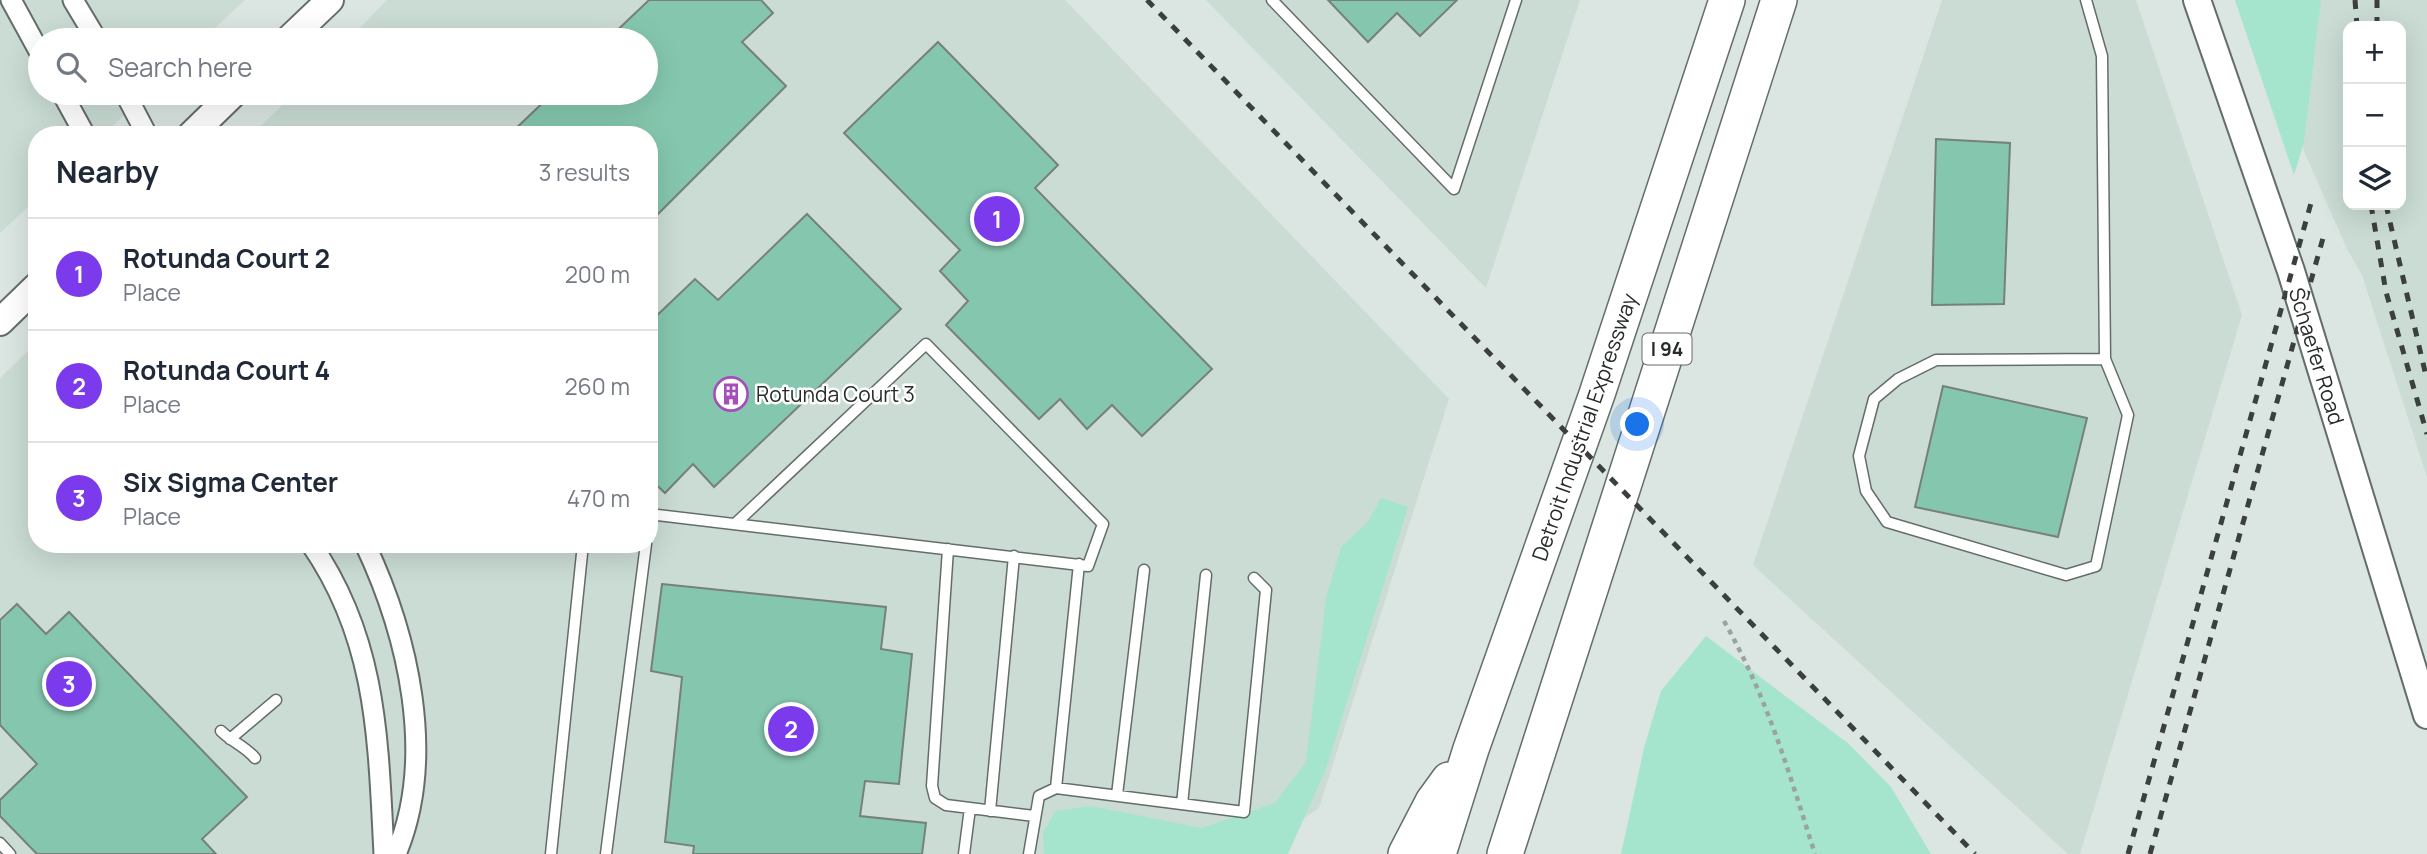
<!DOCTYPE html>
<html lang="en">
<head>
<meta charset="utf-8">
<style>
	body { margin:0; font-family:Manrope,sans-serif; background:#f6f6f7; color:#1f2937 }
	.controls { position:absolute; right:21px; top:21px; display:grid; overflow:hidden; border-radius:14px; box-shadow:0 7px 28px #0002 }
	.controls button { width:63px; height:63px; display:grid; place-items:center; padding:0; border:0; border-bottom:2px solid #e0e1e3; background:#fff; color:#1f2937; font:35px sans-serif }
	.you { position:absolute; left:1638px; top:425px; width:24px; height:24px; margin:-18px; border:5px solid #fff; border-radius:50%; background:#1a73e8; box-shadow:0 0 0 10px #1a73e833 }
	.badge { display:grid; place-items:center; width:46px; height:46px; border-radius:50%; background:#7c3aed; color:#fff; font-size:23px; font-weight:700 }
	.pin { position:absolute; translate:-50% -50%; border:4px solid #fff; box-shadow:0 2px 7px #0006 }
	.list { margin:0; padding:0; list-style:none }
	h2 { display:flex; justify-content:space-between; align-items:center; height:91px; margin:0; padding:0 28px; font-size:30px }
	h2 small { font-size:23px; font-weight:400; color:#747a83 }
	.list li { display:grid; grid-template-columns:46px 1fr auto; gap:21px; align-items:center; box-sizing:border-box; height:112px; padding:0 28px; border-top:2px solid #e0e1e3 }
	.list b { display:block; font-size:26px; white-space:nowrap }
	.list p { margin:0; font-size:23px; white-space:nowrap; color:#747a83 }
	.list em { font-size:23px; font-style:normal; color:#747a83 }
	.icon { flex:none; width:38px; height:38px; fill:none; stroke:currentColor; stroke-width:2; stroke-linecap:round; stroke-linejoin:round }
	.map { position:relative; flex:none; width:2427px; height:854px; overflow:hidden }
	.search { position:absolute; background:#fff; box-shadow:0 7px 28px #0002; left:28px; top:28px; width:630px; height:77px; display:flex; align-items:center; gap:18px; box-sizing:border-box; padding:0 24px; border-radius:38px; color:#747a83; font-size:26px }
	.panel { position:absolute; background:#fff; box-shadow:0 7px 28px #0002; left:28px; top:126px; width:630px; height:427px; border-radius:28px }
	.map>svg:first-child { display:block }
	.built { fill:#cadcd4; fill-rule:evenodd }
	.green { fill:#a6e5cd }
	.building { fill:#85c7ae; stroke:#77807c; stroke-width:2 }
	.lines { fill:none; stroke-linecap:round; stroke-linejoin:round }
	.service-casing { stroke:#646d69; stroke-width:13 }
	.minor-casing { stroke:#646d69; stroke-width:23 }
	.secondary-casing { stroke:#646d69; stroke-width:30 }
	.motorway-casing { stroke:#646d69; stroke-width:38 }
	.path { stroke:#9ba3a0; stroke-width:4.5; stroke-dasharray:5 5; stroke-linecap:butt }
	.service { stroke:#fff; stroke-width:10 }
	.minor { stroke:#fff; stroke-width:19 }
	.secondary { stroke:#fff; stroke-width:26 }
	.motorway { stroke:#fff; stroke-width:35 }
	.rail { stroke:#3b403f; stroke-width:5; stroke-dasharray:9 9; stroke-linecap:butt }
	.labels { text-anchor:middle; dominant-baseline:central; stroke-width:5; stroke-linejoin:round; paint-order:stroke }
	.shield { fill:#fff; stroke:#686b6a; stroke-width:2 }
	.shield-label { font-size:19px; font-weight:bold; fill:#272b2a }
	.street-label { font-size:21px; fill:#272b2a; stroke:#fff }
	.poi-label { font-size:21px; fill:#272b2a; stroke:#fff; text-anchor:start }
</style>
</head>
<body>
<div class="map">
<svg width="2427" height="854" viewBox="0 0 2427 854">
	<rect width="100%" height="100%" fill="#dbe5e1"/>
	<path class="built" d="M 0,0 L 245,0 L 202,40 L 40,40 L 40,93 L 147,93 L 103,135 L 37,135 L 37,198 L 0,233 Z
		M 387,0 L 1065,0 L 1449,399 L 1319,808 L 1251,854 L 0,854 L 0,378 L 37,342 L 37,544 L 649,544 L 649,135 L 251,135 L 295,93 L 646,93 L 646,40 L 348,40 Z
		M 1206,0 L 1580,0 L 1486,288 Z
		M 1942,0 L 2136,0 L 2242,315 L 2080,854 L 2068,854 L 1753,565 Z
		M 2256,0 L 2427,0 L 2427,477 L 2362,275 L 2347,249 L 2304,151 ZM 2348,26 L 2401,26 L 2401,205 L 2348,205 Z"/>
	<path class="green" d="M 2235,0 L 2321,0 L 2304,142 L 2294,175 Z
		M 1381,498 L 1408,507 L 1326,769 L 1288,854 L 1044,854 L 1043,832 L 1056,811 L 1091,806 L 1201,828 L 1275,803 L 1306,762 L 1326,598 L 1341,547 L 1368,522 Z
		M 1706,636 L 1849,744 L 1891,787 L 1931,854 L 1621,854 L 1644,748 L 1661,691 Z"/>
	<path class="building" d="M 649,0 L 761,0 L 773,13 L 742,42 L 786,86 L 649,223 L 649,135 L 509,135 L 553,93 L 646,93 L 646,40 L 607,40 Z
		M 1328,0 L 1457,0 L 1420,36 L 1397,13 L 1368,42 Z
		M 938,42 L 1058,165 L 1035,188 L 1212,369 L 1142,436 L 1112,405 L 1087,429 L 1060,399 L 1039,419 L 946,325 L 968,301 L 940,271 L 960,250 L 844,133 Z
		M 1936,139 L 2010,143 L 2004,304 L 1932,305 Z
		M 807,214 L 901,309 L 714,487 L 693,464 L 665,493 L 649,478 L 649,323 L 695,279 L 718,300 Z
		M 1943,386 L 2087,418 L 2058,537 L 1915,507 Z
		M 662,584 L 886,607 L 881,649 L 912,654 L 899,784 L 865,781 L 860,816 L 926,823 L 922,854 L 693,854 L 694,846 L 665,842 L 682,677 L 651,671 Z
		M 17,604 L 46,634 L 69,612 L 247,797 L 202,839 L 216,854 L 37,854 L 0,816 L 0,800 L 37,764 L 0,725 L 0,620 Z"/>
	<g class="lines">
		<g class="service-casing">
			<path id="service" d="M 1272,0 L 1454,189 L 1516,0
				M 2086,0 L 2102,56 L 2105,359 L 2128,415 L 2096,566 L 2066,575 L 1887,522 L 1866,491 L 1859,456 L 1874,399 L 1898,379 L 1936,360 L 2105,359
				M 649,514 L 1088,566 L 1103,524 L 926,344 L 736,523
				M 948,549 L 932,786 L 935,798 L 946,805 L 1034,816
				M 221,731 C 232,742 245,746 255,758
				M 230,739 L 276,700
				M 1056,788 L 1079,564
				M 1117,795 L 1144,570
				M 1182,804 L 1206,575
				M 990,811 L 1014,556
				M 0,843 L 10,854
				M 551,854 L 583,544
				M 606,854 L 646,544
				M 964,854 L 970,808
				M 1029,854 L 1039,796 L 1056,788 L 1244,812 L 1266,590 L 1254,578"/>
		</g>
		<g class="minor-casing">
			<path id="minor" d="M 11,0 L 40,53
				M 73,0 L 97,40
				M 62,93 L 85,135
				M 125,93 L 147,135
				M 311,544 C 378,641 378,741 384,854
				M 365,544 C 408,635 437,757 396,854"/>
		</g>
		<g class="secondary-casing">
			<path id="secondary" d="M 2197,0 L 2291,271 L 2427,715
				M 288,40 L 330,0
				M 191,135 L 234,93
				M 0,322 L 37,286"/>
		</g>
		<g class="motorway-casing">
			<path id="motorway" d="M 1406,854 L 1433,802 L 1449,780
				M 1438,854 L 1471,749 L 1597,394 L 1727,0
				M 1505,854 L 1779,0"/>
		</g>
		<path class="path" d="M 1724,621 C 1768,699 1788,770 1815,854"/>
		<use href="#service" class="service"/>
		<use href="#minor" class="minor"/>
		<use href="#secondary" class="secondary"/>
		<use href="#motorway" class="motorway"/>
		<path class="rail" d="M 1147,0 L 1975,854
			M 2355,0 L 2357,26
			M 2377,26 L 2377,0
			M 2371,205 L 2386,292 L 2427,434
			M 2386,205 L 2427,380
			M 2128,854 L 2313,196
			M 2150,854 L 2323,238"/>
	</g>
	<defs>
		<g id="building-ring" transform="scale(1.75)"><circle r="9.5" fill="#fff" stroke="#a54ebb" stroke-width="1.5"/><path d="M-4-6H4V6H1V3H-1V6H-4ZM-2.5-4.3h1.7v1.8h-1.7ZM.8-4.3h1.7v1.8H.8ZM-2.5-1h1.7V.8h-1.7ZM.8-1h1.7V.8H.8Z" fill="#a54ebb"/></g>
	</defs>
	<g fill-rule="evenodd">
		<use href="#building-ring" x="731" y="394"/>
	</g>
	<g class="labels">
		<rect class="shield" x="1642.5" y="333.5" width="49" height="31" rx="5"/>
		<g class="shield-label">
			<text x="1667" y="349">I 94</text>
		</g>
		<g class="street-label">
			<text transform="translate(2317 356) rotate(73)">Schaefer Road</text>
			<text transform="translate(1584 427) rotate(-71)">Detroit Industrial Expressway</text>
		</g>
		<g class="poi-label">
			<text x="756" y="394">Rotunda Court 3</text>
		</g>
	</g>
</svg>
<div class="controls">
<button>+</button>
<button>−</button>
<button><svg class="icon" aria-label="layers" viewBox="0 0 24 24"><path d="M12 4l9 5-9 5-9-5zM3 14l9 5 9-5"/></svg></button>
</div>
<div class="you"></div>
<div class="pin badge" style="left:997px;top:219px">1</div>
<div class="pin badge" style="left:791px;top:729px">2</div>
<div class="pin badge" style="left:69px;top:684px">3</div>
<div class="search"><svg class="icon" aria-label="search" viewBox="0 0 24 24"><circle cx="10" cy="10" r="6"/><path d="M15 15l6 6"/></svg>Search here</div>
<section class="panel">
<h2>Nearby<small>3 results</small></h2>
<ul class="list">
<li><span class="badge">1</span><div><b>Rotunda Court 2</b><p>Place</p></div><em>200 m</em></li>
<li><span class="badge">2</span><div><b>Rotunda Court 4</b><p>Place</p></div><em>260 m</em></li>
<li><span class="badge">3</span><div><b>Six Sigma Center</b><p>Place</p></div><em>470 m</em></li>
</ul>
</section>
</div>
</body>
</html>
